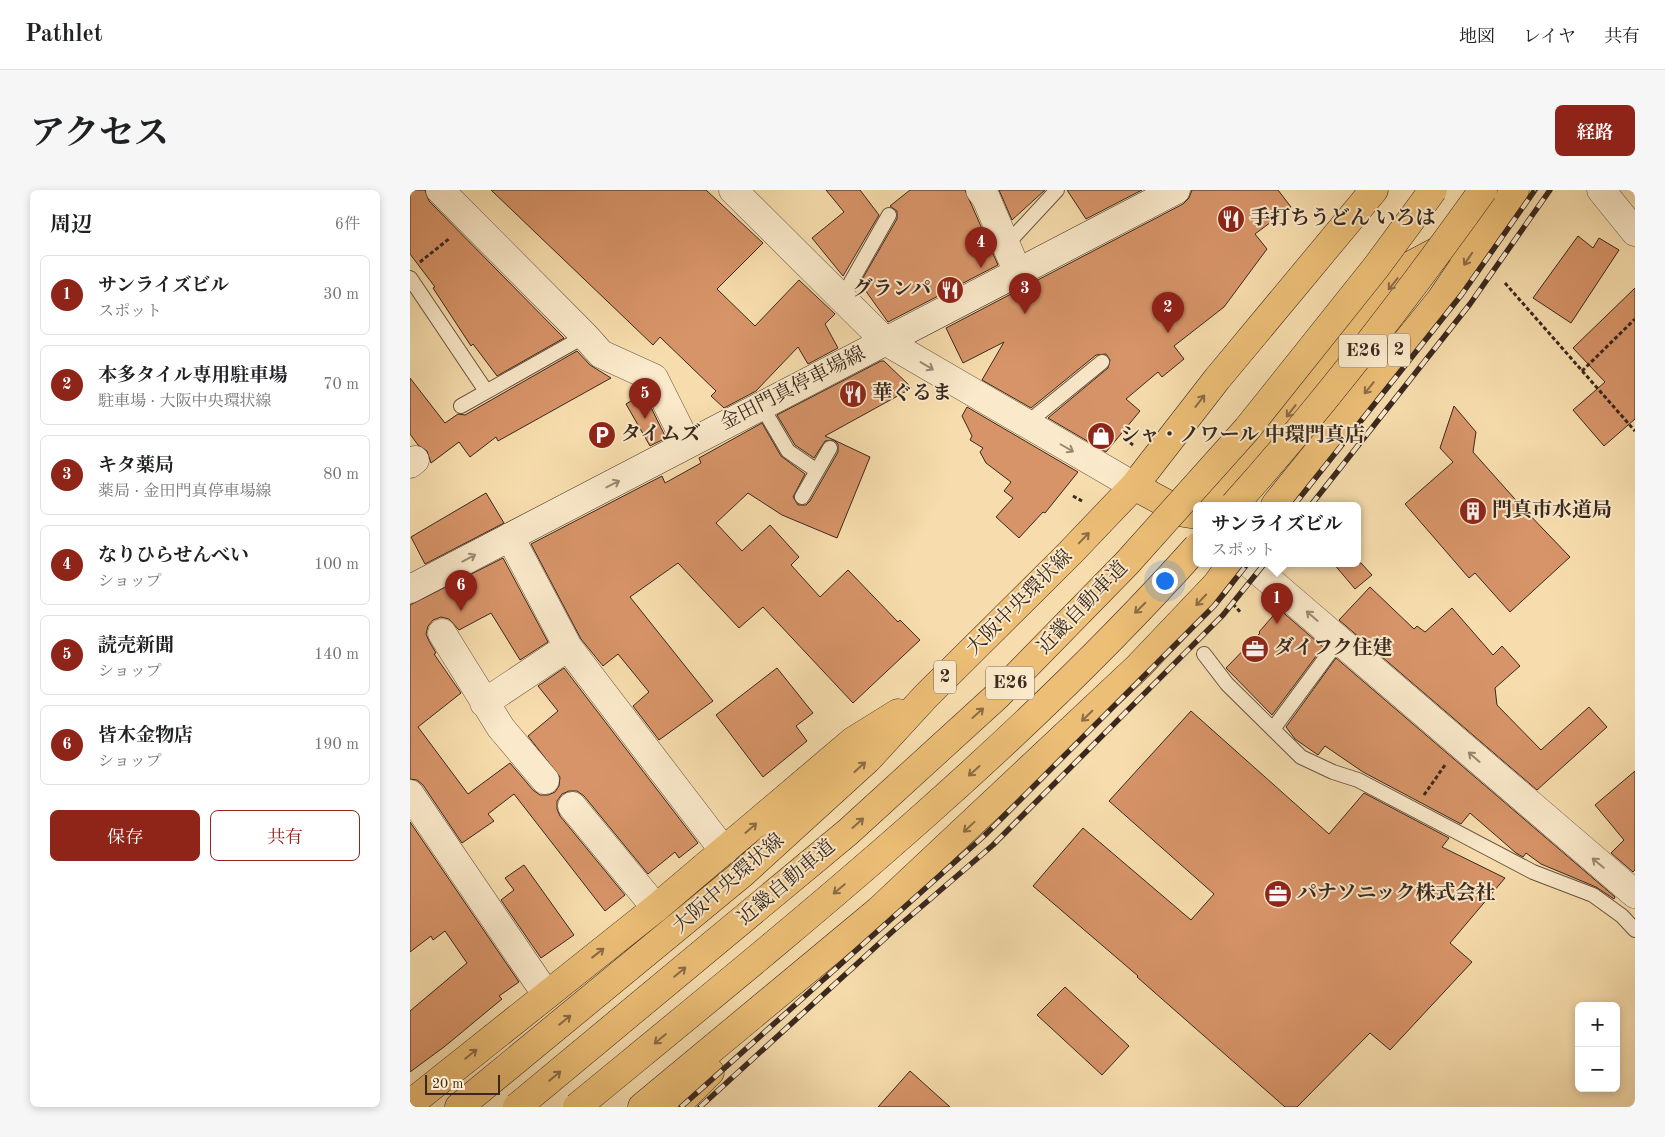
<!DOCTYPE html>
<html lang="ja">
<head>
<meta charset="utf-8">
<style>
	body { margin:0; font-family:"Old Standard TT","Noto Serif JP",serif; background:#f6f6f6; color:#202124 }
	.controls { position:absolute; right:15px; bottom:15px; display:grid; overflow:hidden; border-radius:8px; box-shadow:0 2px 8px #0003 }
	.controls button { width:45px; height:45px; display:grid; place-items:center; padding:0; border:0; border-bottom:1px solid #e0e0e0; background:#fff; color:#202124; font:25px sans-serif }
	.scale { position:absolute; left:15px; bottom:12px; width:75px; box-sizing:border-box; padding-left:5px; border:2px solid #3a281e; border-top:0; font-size:14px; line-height:18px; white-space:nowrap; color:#3a281e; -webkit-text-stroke:4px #fae9ca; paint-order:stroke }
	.you { position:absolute; left:754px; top:390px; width:18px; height:18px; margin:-12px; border:4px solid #fff; border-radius:50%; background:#1a73e8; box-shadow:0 0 0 8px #1a73e833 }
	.badge { display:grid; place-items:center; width:32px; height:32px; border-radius:50%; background:#8f2418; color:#fff; font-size:16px; font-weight:700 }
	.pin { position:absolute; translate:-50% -41px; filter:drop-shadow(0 1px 2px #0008) }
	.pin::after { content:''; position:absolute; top:26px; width:18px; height:15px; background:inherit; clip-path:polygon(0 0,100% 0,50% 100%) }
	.popup { position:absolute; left:783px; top:312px; width:168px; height:65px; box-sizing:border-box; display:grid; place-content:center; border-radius:8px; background:#fff; filter:drop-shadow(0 1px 4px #0005); font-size:16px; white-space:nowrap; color:#757577 }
	.popup b { font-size:19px; color:#202124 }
	.popup::after { content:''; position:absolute; left:50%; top:100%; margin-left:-10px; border:10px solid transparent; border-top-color:#fff }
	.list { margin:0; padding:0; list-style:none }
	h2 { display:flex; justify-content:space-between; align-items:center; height:65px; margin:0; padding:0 20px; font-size:21px }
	h2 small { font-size:16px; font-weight:400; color:#757577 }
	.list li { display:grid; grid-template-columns:32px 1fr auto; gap:15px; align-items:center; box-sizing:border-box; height:80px; margin:0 10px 10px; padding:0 10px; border:1px solid #e0e0e0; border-radius:8px }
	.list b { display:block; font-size:19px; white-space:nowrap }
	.list p { margin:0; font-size:16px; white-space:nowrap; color:#757577 }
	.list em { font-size:16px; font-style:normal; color:#757577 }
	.actions { display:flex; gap:10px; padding:15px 20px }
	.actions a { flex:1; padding:11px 0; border:1px solid #8f2418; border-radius:8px; text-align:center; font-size:18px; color:#8f2418 }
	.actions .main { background:#8f2418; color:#fff }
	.map { position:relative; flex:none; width:1225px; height:917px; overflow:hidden; border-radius:8px }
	header { display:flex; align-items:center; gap:30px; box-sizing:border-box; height:70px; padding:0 25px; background:#fff; border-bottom:1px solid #e0e0e0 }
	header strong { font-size:24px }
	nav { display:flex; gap:28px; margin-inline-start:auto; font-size:18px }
	.intro { display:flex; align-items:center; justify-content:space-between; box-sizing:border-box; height:120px; padding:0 30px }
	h1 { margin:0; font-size:35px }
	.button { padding:12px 22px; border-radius:8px; background:#8f2418; color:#fff; font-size:18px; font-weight:700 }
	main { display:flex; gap:30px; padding:0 30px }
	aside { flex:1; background:#fff; border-radius:8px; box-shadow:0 2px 8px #0003 }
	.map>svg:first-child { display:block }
	.building { fill:#d79468; stroke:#3a281e }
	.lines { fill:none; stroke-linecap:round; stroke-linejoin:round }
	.service-casing { stroke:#695542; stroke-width:16 }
	.minor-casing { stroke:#695542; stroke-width:29 }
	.secondary-casing { stroke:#3a281e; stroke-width:29 }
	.primary-casing { stroke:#3a281e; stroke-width:29 }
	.path { stroke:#3a281e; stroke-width:3; stroke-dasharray:4 2.5; stroke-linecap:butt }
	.service { stroke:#fae9ca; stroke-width:14 }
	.minor { stroke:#fae9ca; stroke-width:28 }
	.secondary { stroke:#fae9ca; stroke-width:28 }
	.primary { stroke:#ecbe76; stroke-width:28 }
	.rail-casing { stroke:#3a281e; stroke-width:5.5 }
	.rail { stroke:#fae9ca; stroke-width:4; stroke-dasharray:11; stroke-linecap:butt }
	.motorway-bridge-casing { stroke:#3a281e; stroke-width:29; stroke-linecap:butt }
	.motorway-bridge { stroke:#ecbe76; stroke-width:28 }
	.oneway { stroke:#8a6c46 }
	.oneway2 { stroke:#9a8874 }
	.labels { text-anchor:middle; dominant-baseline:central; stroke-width:4; stroke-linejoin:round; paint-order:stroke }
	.shield { fill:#fae9ca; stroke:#746252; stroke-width:1 }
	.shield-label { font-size:19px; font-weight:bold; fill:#3a281e }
	.poi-label { font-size:20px; font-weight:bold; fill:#3a281e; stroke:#fae9ca; text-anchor:start }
	.street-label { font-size:20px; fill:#3a281e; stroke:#fae9ca }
</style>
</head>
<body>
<header>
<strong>Pathlet</strong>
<nav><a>地図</a><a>レイヤ</a><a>共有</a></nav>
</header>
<div class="intro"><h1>アクセス</h1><a class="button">経路</a></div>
<main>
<aside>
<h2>周辺<small>6件</small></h2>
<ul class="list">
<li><span class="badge">1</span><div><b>サンライズビル</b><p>スポット</p></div><em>30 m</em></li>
<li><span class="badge">2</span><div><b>本多タイル専用駐車場</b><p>駐車場 · 大阪中央環状線</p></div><em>70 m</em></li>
<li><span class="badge">3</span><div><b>キタ薬局</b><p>薬局 · 金田門真停車場線</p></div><em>80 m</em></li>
<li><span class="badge">4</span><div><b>なりひらせんべい</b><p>ショップ</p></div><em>100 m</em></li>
<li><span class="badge">5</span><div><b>読売新聞</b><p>ショップ</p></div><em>140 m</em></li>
<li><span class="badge">6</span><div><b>皆木金物店</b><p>ショップ</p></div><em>190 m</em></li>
</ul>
<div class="actions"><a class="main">保存</a><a>共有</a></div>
</aside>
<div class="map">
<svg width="1225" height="917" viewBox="0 0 1225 917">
	<rect width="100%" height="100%" fill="#f7ddad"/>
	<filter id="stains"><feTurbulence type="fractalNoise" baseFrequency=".004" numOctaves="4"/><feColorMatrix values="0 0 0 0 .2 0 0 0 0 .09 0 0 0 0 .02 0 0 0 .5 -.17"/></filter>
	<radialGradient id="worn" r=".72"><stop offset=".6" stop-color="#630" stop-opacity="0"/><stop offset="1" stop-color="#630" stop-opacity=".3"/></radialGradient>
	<path class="building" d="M 0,0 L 15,0 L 19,11 L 154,148 L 87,186 L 63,154 L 61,156 L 23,98 L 25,97 L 0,64 Z
		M 81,0 L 296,0 L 353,53 L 307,99 L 345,136 L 389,90 L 425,124 L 415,134 L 428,158 L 398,174 L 388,157 L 346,201 L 314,218 L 301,206 L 306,201 L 250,147 L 243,155 Z
		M 416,0 L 450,0 L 469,25 L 433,86 L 402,48 L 434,22 Z
		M 500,0 L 555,0 L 588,75 L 478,132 L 450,93 L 487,29 L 487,21 L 480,16 Z
		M 589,0 L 635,0 L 602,30 Z
		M 657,0 L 732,0 L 676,29 Z
		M 782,0 L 868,0 L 881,17 L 845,44 L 857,59 L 814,117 L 764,156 L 774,169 L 752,187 L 748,182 L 716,209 L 730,221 L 696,262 L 638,228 L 698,178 L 700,170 L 696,164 L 686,165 L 621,218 L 572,190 L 594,152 L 553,173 L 536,138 L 773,14 L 779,8 Z
		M 1168,46 L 1183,58 L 1189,48 L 1209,60 L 1161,133 L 1123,108 Z
		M 1225,98 L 1225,229 L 1194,256 L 1163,220 L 1195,192 L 1163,158 Z
		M 167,161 L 180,175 L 201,188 L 88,251 L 86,247 L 60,267 L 49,252 L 21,273 L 17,261 L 8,255 L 0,244 L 0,188 L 35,233 L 48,224 L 55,225 Z
		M 471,171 L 474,171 L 502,198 L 415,246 L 424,250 L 415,251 L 404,268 L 385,255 L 367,225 Z
		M 234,203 L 256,248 L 240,256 L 216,214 Z
		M 1044,216 L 1066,242 L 1063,262 L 1112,317 L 1160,367 L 1100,422 L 1065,383 L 1059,388 L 995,314 L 1043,272 L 1030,258 Z
		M 557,217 L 668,282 L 635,323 L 633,322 L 609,348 L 586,327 L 603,308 L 594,301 L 601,292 L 576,273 L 570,262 L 573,258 L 560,250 L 562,246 L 552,226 Z
		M 352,233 L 371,266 L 395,284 L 383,307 L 388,315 L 396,315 L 400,311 L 428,262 L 428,254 L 424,250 L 460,267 L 427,348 L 372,325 L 338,303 L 306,333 L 332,361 L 360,335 L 389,367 L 381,375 L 410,407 L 438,380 L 488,432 L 490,430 L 510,450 L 443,513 L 353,417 L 329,438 L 268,373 L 220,407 L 303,511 L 249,550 L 223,516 L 239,502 L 208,464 L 193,476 L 171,449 L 121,354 L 252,286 L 255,293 L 291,273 L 289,268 Z
		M 76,303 L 94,333 L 15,374 L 1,347 Z
		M 93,368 L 138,452 L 110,470 L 81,423 L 49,440 L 39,429 L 31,427 L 23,430 L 18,436 L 16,444 L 19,451 L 26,463 L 24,464 L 51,503 L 8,537 L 58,604 L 100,573 L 123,600 L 130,605 L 138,605 L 145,602 L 149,596 L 150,587 L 118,546 L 148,521 L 128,496 L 154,478 L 288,653 L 269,668 L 265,662 L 238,684 L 174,606 L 167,601 L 159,601 L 152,604 L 147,611 L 147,619 L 150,626 L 215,705 L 195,721 L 104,604 L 78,624 L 84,631 L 52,653 L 13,595 L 7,590 L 0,589 L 0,415 Z
		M 923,373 L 951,373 L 962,385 L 945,399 Z
		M 960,397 L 1004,439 L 1007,436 L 1015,442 L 1042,418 L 1083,465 L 1092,456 L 1110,476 L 1085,498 L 1087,515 L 1131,560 L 1179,517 L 1197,537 L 1127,600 L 929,430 Z
		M 869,419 L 913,457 L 862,525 L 816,478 L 850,443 L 849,442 Z
		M 926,468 L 1205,707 L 1204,709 L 1186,697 L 1131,674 L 1116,663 L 1113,667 L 1106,663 L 1060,623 L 1051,634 L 953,582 L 915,556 L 908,565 L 885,549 L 876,537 Z
		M 367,478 L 403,523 L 386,536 L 397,551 L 353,587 L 306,525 Z
		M 781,521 L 919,644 L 954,603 L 1039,648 L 1032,657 L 1095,688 L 1040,753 L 1062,772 L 980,860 L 960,843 L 887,917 L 875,917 L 727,787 L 728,786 L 623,696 L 673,638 L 781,730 L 804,704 L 699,611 Z
		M 1225,581 L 1225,680 L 1223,682 L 1201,663 L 1214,650 L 1185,615 Z
		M 0,632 L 109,792 L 89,806 L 92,809 L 34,857 L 0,882 L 0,821 L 57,773 L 35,741 L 23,750 L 21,746 L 0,762 Z
		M 114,675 L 164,745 L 131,768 L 91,710 L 104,700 L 95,688 Z
		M 655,797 L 719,856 L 692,885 L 627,825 Z
		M 500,881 L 540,917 L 468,917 Z"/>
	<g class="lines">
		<g class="service-casing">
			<path id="service" d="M 596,55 L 647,0
				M 0,88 L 76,201
				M 432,108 L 479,25
				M 351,215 L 378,261 L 407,281
				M 51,216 L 175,146
				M 616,234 L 692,172
				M 392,307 L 420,258
				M 794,464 L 817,494 L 891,567 L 923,582 L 948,590 L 1123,682 L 1183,705 L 1212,726 L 1225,740
				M 863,539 L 929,450"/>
		</g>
		<g class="minor-casing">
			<path id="minor" d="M 30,0 L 175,146 L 191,164 L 244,188 L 277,254
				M 323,0 L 475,151 L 724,296
				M 570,0 L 576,8 L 608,83
				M 1191,0 L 1225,42
				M 0,274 L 5,270
				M 100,347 L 158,457 L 314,661
				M 839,373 L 1225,704
				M 32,443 L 91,538 L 135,590
				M 74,513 L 158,457
				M 0,604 L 136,804
				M 162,616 L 246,718"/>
		</g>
		<g class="secondary-casing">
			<path id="secondary" d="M 0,399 L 766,0"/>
		</g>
		<g class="primary-casing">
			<path id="primary" d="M 724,296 L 774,323 L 787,325
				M 805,315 L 997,77 L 1082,32
				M 865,315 L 1031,109 L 1105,0
				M 0,914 L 246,718 L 443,551 L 488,523
				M 49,917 L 333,683 L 458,569 L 516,506 L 660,363 L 724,296 L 807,189 L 964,0
				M 232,917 L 468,721 L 728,477 L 806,395 L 822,373
				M 265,917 L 300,882"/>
		</g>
		<path class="path" d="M 10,72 L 40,48
			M 1095,93 L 1225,241
			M 1172,181 L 1225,129
			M 715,249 L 723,255
			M 663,306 L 672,311
			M 823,414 L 831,423
			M 1014,605 L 1035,575"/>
		<use href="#service" class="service"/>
		<use href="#minor" class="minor"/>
		<use href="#secondary" class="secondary"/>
		<use href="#primary" class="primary"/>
		<g class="rail-casing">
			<path id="rail" d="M 884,315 L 1052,104 L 1125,0
				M 901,315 L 1060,114 L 1140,0
				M 271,917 L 575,645 L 804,416 L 838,373
				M 290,917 L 483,741 L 583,655 L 813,425 L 855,373"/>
		</g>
		<use href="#rail" class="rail"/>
		<g class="motorway-bridge-casing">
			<path id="motorway-bridge" d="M 824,315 C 914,215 995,109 1073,0
				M 107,917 L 438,642 L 587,506 L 717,373 L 837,239 L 967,76 L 1023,0
				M 167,917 C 382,740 601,565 787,357"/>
		</g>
		<use href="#motorway-bridge" class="motorway-bridge"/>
	</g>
	<defs><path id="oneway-shaft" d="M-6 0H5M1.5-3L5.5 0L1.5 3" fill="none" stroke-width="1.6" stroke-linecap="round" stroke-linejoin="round" transform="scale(1.25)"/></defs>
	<g class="oneway">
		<use href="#oneway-shaft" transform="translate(1058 69) rotate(124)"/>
		<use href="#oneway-shaft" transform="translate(983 94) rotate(129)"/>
		<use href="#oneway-shaft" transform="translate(959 198) rotate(129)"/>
		<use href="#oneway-shaft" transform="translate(790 211) rotate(-52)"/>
		<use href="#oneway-shaft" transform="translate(881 221) rotate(128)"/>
		<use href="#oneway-shaft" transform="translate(674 348) rotate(-46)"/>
		<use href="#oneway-shaft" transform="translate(791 410) rotate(133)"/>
		<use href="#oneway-shaft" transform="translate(730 418) rotate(135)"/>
		<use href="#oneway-shaft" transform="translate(568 523) rotate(-42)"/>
		<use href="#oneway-shaft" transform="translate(677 526) rotate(136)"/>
		<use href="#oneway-shaft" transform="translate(450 577) rotate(-42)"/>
		<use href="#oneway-shaft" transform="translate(564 581) rotate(138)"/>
		<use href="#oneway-shaft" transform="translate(448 633) rotate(-42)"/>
		<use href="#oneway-shaft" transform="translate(559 637) rotate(137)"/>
		<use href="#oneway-shaft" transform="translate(341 638) rotate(-41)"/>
		<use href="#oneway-shaft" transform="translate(429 699) rotate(140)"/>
		<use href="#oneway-shaft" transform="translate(188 763) rotate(-38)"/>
		<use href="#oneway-shaft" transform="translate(270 782) rotate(-40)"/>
		<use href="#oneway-shaft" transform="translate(155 830) rotate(-39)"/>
		<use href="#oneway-shaft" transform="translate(250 849) rotate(140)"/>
		<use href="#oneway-shaft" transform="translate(61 864) rotate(-39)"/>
		<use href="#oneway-shaft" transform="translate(145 886) rotate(-40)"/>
	</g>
	<g class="oneway2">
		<use href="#oneway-shaft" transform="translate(517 176) rotate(31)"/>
		<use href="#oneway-shaft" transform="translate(657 258) rotate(30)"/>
		<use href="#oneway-shaft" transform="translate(203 294) rotate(-27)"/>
		<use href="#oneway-shaft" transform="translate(59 368) rotate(-28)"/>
		<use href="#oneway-shaft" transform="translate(902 426) rotate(-139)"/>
		<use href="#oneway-shaft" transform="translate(1064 567) rotate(-139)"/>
		<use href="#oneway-shaft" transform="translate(1188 673) rotate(-140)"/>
	</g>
	<defs>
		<g id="restaurant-disc" transform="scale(1.4375)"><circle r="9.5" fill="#8f2418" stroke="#fae9ca"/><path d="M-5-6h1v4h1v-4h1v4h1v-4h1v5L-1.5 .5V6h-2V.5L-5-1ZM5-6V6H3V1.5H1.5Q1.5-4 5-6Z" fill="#fff"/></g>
		<g id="parking-disc" transform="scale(1.4375)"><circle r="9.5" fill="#8f2418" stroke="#fae9ca"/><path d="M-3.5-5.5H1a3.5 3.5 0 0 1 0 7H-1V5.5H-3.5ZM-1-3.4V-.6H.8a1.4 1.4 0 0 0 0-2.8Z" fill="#fff"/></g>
		<g id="shop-disc" transform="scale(1.4375)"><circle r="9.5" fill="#8f2418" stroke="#fae9ca"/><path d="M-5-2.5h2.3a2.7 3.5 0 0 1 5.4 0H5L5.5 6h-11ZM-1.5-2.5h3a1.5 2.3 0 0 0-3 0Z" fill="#fff"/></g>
		<g id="building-disc" transform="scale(1.4375)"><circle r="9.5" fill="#8f2418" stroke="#fae9ca"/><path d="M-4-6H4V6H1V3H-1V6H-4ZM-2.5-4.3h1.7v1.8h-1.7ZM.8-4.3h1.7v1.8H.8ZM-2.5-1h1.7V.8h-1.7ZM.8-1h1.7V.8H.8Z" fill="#fff"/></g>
		<g id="office-disc" transform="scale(1.4375)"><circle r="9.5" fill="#8f2418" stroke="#fae9ca"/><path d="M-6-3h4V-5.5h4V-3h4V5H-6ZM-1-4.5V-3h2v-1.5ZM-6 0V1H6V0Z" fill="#fff"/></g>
	</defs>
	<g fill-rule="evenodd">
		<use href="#restaurant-disc" x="821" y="29"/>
		<use href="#restaurant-disc" x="540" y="100"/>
		<use href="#restaurant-disc" x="443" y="204"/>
		<use href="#parking-disc" x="192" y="245"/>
		<use href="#shop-disc" x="691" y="246"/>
		<use href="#building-disc" x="1063" y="321"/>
		<use href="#office-disc" x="845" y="459"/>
		<use href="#office-disc" x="868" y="704"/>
	</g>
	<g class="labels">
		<g class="shield">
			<rect x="978" y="143.5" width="22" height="33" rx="4"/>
			<rect x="929" y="144.5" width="48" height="33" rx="4"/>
			<rect x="524" y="470.5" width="22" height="33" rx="4"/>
			<rect x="576" y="476.5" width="48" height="33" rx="4"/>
		</g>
		<g class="shield-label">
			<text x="989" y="160">2</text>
			<text x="953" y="161">E26</text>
			<text x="535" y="487">2</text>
			<text x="600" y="493">E26</text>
		</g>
		<g class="poi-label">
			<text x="840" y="29">手打ちうどん いろは</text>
			<text x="521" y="100" text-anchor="end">グランパ</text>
			<text x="462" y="204">華ぐるま</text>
			<text x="211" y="245">タイムズ</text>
			<text x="710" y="246">シャ・ノワール 中環門真店</text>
			<text x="1082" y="321">門真市水道局</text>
			<text x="864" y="459">ダイフク住建</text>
			<text x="887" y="704">パナソニック株式会社</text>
		</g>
		<g class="street-label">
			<text transform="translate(383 199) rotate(-27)">金田門真停車場線</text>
			<text transform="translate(610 413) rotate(-45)">大阪中央環状線</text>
			<text transform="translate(673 418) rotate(-46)">近畿自動車道</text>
			<text transform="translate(377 693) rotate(-40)">近畿自動車道</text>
			<text transform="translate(319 694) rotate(-41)">大阪中央環状線</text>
		</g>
	</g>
	<rect width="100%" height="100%" filter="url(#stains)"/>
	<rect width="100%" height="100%" fill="url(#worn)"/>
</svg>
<div class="controls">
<button>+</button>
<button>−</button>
</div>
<div class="scale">20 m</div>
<div class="you"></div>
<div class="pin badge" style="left:867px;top:434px">1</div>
<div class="popup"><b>サンライズビル</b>スポット</div>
<div class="pin badge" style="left:758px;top:143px">2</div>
<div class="pin badge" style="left:615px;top:124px">3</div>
<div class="pin badge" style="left:571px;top:78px">4</div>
<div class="pin badge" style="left:235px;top:229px">5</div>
<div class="pin badge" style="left:51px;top:421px">6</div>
</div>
</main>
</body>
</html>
